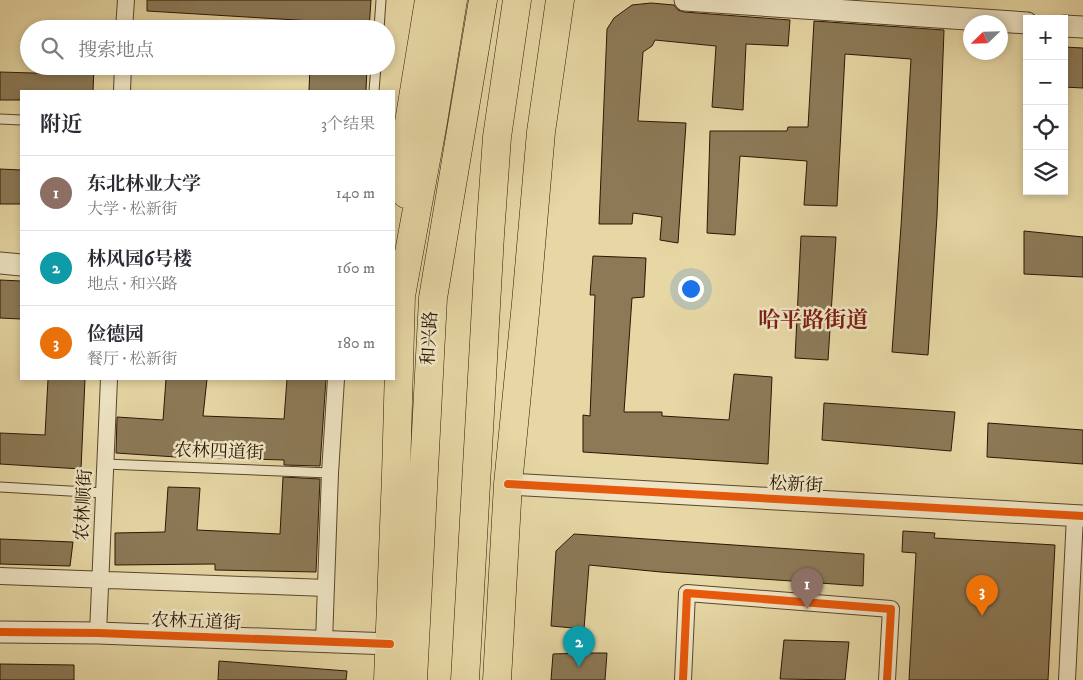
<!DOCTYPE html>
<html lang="zh">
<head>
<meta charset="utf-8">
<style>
	body { margin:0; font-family:"IM FELL DW Pica","Noto Serif SC",serif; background:#f7f7f7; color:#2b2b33 }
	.controls { position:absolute; right:15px; top:15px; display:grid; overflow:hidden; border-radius:0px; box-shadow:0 2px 8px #0003 }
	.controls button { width:45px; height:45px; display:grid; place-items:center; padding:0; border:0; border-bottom:1px solid #e1e1e2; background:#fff; color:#2b2b33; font:25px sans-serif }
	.compass { position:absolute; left:963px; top:15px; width:45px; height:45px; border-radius:50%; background:#fff; box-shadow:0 2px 8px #0003; rotate:247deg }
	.you { position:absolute; left:690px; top:288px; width:18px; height:18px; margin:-12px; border:4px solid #fff; border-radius:50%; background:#1a73e8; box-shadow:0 0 0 8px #1a73e833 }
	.badge { display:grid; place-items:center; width:32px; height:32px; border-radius:50%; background:#b45309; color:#fff; font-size:16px; font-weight:700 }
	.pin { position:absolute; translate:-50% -41px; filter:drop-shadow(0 1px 2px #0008) }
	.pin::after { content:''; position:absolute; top:26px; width:18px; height:15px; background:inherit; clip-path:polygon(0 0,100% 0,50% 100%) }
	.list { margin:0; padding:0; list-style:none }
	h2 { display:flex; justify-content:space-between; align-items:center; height:65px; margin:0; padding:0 20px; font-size:21px }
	h2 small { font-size:16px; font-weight:400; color:#7c7c81 }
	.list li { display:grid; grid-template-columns:32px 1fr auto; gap:15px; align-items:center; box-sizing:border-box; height:75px; padding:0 20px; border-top:1px solid #e1e1e2 }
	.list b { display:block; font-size:19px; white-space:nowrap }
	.list p { margin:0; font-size:16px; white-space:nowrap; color:#7c7c81 }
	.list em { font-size:16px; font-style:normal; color:#7c7c81 }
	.icon { flex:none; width:28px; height:28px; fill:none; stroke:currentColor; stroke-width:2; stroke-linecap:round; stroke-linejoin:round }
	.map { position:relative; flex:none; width:1083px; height:680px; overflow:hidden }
	.search { position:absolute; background:#fff; box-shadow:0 2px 8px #0003; left:20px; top:20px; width:375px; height:55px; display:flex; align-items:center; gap:12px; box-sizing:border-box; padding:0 18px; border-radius:28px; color:#7c7c81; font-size:19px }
	.panel { position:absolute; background:#fff; box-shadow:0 2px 8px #0003; left:20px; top:90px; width:375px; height:290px; border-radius:0px }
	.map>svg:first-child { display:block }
	.building { fill:#8c7a57; stroke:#2b1604 }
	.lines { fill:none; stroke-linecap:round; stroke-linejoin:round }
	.service-casing { stroke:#5a462c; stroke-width:11 }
	.minor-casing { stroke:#5a462c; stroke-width:18 }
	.tertiary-casing { stroke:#5a462c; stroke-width:23 }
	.trunk-casing { stroke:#2b1604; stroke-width:29 }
	.service { stroke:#efe5c4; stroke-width:9 }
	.minor { stroke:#efe5c4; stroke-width:16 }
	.tertiary { stroke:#efe5c4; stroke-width:21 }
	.trunk { stroke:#e6d7a4; stroke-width:28 }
	.cycleway-casing { stroke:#efe5c4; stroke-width:11 }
	.cycleway { stroke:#e8590c; stroke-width:8 }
	.labels { text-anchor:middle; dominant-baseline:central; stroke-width:5; stroke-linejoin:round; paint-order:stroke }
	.street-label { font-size:18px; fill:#2b1604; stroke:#efe5c4 }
	.district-label { font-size:22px; font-weight:bold; fill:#7a1f14; stroke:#efe5c4 }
</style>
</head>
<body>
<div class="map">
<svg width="1083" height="680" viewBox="0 0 1083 680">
	<rect width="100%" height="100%" fill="#e6d7a4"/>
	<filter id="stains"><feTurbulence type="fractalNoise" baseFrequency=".004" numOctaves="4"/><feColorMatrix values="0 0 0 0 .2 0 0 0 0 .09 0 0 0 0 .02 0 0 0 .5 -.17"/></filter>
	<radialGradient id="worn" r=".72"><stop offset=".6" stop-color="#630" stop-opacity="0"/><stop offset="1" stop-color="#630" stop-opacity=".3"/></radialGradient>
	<path class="building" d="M 147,0 L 371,0 L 369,29 L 312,29 L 313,21 L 147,11 Z
		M 651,3 L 674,5 L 678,10 L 684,12 L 790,20 L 788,46 L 746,44 L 743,110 L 712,107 L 716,46 L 655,40 L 652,46 L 643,52 L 638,121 L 686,123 L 678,243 L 660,240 L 662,217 L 633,213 L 632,224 L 599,224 L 607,29 L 614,18 L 632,5 Z
		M 814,21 L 944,30 L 937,216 L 928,355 L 892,352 L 901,226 L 911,59 L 845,54 L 837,206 L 804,205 L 807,161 L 740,156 L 735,235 L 707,233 L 710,131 L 787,131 L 788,127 L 808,127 Z
		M 1064,47 L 1083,48 L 1083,88 L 1064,87 Z
		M 66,66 L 94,66 L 93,91 L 21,91 L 21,100 L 0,100 L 0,72 L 66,74 Z
		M 310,66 L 367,66 L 366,91 L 309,91 Z
		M 0,169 L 21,170 L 21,204 L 0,204 Z
		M 1024,231 L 1083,237 L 1083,277 L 1024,274 Z
		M 801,236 L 836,237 L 828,360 L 795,358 Z
		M 593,256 L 646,258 L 644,297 L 632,298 L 624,412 L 662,412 L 662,416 L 729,420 L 734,374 L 772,377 L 768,464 L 583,452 L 583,415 L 590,416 L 595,295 L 590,295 Z
		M 0,280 L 21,281 L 21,319 L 0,318 Z
		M 48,379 L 85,379 L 81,469 L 0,464 L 0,433 L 45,435 Z
		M 166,379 L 207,379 L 203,416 L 284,419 L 287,379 L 326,379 L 320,466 L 284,465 L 284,460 L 217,458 L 217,452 L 176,449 L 176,457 L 116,453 L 117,417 L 163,420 Z
		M 824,403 L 955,412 L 951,451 L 822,440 Z
		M 988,423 L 1083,430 L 1083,464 L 987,457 Z
		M 283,477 L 320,479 L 316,572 L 215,570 L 215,564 L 115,565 L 115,533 L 165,532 L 168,487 L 200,488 L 197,530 L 280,534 Z
		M 903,531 L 935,533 L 934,538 L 1055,545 L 1048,680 L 909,680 L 916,553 L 902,552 Z
		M 574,534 L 864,554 L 863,586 L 661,572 L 589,565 L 584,629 L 551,626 L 556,551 Z
		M 0,539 L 73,542 L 70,566 L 0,564 Z
		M 784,640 L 849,642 L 845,680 L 780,679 Z
		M 582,653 L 607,653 L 605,680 L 551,680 L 553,654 Z
		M 219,661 L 347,671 L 346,680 L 218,680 Z
		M 0,664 L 74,665 L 74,680 L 0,680 Z"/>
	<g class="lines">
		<g class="service-casing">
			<path id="service" d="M 379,29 L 381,0
				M 374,91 L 376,66
				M 0,119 L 21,120
				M 105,464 L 330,473
				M 0,487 L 104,493"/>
		</g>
		<g class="minor-casing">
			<path id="minor" d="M 124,29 L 126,0
				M 122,91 L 123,66
				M 0,576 L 326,588
				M 98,633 L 109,379
				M 324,642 L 330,473 L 336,379
				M 683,680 L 687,593 L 891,609 L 887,680
				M 1067,680 L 1075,516"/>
		</g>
		<g class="tertiary-casing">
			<path id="tertiary" d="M 685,0 L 1027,23
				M 1064,26 L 1083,27
				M 0,263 L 21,265
				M 508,484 L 1083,516
				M 0,632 L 98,633 L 390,644"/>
		</g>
		<g class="trunk-casing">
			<path id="trunk" d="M 406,194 L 409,122 L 429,0
				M 388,680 L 396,475 L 401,296 L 433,122 L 453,0
				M 413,680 L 433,298 L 483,0
				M 465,680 L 490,235 L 497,137 L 517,0
				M 497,680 L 508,484 L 526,303 L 541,132 L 560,0"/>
		</g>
		<use href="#service" class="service"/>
		<use href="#minor" class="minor"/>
		<use href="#tertiary" class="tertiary"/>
		<use href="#trunk" class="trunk"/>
		<g class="cycleway-casing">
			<path id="cycleway" d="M 508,484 L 1083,516
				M 0,632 L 98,633 L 390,644
				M 683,680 L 687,593 L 891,609 L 887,680"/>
		</g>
		<use href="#cycleway" class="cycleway"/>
	</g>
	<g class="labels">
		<g class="street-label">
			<text transform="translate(430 338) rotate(-87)">和兴路</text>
			<text transform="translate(219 452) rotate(2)">农林四道街</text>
			<text transform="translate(796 485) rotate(3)">松新街</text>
			<text transform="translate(84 505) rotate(-87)">农林顺街</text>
			<text transform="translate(196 622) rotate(2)">农林五道街</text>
		</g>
		<g class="district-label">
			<text x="813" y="320">哈平路街道</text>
		</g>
	</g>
	<rect width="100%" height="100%" filter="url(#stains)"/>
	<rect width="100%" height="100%" fill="url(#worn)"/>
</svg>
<div class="controls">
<button>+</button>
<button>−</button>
<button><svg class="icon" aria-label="locate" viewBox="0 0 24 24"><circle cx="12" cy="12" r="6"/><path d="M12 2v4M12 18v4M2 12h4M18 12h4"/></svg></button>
<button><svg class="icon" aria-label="layers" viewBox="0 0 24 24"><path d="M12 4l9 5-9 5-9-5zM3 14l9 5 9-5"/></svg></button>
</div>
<svg class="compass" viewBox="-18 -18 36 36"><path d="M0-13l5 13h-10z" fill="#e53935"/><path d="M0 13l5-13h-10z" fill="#7c7c81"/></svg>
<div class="you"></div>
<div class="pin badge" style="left:807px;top:609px;background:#8d6e63">1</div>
<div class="pin badge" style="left:579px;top:667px;background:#0f9aa8">2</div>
<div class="pin badge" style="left:982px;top:616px;background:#e8710a">3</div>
<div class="search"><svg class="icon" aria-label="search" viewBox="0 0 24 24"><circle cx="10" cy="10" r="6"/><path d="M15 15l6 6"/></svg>搜索地点</div>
<section class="panel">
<h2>附近<small>3个结果</small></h2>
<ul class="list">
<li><span class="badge" style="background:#8d6e63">1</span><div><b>东北林业大学</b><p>大学 · 松新街</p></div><em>140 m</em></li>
<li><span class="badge" style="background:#0f9aa8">2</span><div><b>林风园6号楼</b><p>地点 · 和兴路</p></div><em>160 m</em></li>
<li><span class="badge" style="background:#e8710a">3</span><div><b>俭德园</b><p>餐厅 · 松新街</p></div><em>180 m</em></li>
</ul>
</section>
</div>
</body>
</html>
